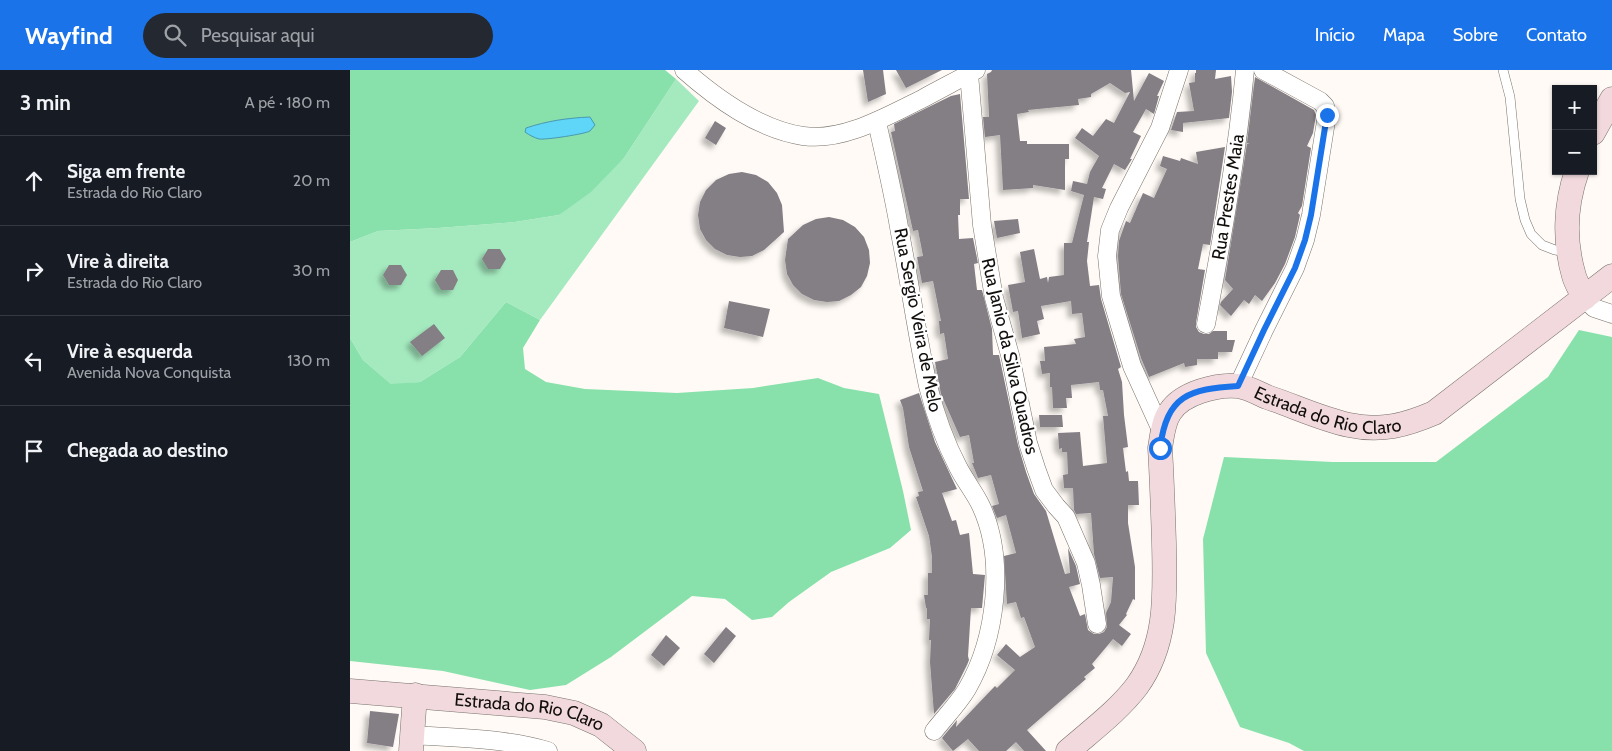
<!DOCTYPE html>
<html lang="pt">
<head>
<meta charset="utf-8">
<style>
	body { margin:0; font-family:Cabin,sans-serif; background:#242831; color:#f1f3f6 }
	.controls { position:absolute; right:15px; top:15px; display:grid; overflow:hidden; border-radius:0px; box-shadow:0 1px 4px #0004 }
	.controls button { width:45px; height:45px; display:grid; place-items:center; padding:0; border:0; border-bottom:1px solid #363941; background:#171b24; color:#f1f3f6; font:25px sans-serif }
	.stop { position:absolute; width:15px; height:15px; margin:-11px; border:4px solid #1a73e8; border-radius:50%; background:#fff }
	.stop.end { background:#1a73e8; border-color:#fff; box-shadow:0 1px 5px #0008 }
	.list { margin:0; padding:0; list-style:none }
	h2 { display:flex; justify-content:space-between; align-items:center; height:65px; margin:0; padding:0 20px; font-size:21px }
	h2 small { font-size:16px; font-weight:400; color:#9ea1a6 }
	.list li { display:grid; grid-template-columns:32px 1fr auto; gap:15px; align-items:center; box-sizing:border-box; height:90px; padding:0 20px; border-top:1px solid #363941 }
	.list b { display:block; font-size:19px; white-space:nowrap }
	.list p { margin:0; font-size:16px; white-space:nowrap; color:#9ea1a6 }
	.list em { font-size:16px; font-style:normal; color:#9ea1a6 }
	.icon { flex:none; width:28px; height:28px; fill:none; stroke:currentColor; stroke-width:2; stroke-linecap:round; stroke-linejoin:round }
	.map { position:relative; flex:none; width:1262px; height:681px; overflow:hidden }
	header { display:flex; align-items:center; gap:30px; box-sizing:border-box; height:70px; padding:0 25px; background:#1a73e8; color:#fff }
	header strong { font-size:24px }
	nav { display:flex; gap:28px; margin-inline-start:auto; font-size:18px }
	.search { width:350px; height:45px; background:#242831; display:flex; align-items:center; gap:12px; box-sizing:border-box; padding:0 18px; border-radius:28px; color:#9ea1a6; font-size:19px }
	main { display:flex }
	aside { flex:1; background:#171b24 }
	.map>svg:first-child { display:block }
	.green { fill:#a5eabf }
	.forest { fill:#88e1ab }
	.water { fill:#5fd5f8; stroke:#4899b1 }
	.building { fill:#847e85; filter:url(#shadow) }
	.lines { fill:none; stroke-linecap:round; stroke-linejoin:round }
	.lane-casing { stroke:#78716a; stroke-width:10 }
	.street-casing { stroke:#78716a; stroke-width:19 }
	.secondary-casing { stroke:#78716a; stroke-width:25 }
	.lane { stroke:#fff; stroke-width:9 }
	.street { stroke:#fff; stroke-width:18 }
	.secondary { stroke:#f1d9dd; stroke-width:24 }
	.route { stroke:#1a73e8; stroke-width:6 }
	.labels { text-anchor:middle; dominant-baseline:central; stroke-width:4.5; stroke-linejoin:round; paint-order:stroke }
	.street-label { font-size:18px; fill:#110e0c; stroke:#fff }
</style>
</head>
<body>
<header>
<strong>Wayfind</strong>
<div class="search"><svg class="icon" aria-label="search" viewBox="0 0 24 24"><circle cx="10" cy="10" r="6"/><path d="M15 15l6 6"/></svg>Pesquisar aqui</div>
<nav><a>Início</a><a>Mapa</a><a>Sobre</a><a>Contato</a></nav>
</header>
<main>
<aside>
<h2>3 min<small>A pé · 180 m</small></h2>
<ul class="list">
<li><svg class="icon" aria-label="ahead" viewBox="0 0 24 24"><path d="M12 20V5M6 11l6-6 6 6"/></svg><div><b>Siga em frente</b><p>Estrada do Rio Claro</p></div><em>20 m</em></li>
<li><svg class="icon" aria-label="right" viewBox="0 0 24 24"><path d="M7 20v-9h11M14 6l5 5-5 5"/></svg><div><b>Vire à direita</b><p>Estrada do Rio Claro</p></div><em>30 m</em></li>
<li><svg class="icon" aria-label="left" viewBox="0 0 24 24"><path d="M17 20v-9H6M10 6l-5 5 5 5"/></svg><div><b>Vire à esquerda</b><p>Avenida Nova Conquista</p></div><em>130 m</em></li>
<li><svg class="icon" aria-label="arrive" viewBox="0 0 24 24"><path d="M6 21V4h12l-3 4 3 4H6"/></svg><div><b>Chegada ao destino</b></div></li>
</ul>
</aside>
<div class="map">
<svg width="1262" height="681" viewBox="0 0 1262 681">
	<defs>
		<filter id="shadow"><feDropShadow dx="-4.5" dy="4.5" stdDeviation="2.5" flood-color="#0004"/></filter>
	</defs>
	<rect width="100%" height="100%" fill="#fffaf5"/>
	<path class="green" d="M 326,9 L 349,31 L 190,250 L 156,232 L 110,287 L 70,312 L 42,315 L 13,290 L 0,268 L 0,172 L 28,161 L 88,158 L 165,152 L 209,145 L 274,88 Z"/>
	<path class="forest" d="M 0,0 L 315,0 L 326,9 L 274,88 L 241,122 L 209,145 L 165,152 L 88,158 L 28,161 L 0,172 Z
		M 156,232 L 190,250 L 173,278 L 175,299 L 196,312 L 235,319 L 327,323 L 403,318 L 468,308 L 494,318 L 529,324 L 553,421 L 561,460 L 540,478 L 481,502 L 439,532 L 422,547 L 402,550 L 375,529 L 342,526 L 261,587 L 216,615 L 180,620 L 93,601 L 0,591 L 0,268 L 13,290 L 41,314 L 70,312 L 110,287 Z
		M 1229,260 L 1262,267 L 1262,681 L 954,681 L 939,673 L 890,657 L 856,583 L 853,469 L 874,387 L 983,392 L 1086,392 L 1198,307 Z"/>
	<path class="water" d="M 240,47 L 245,55 C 243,57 242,59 240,61 C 235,64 196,70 189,69 C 185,68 179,65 175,62 L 176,58 C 197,51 217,48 240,47 Z"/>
	<path class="building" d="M 513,0 L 533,0 L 536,24 L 518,32 Z
		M 546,0 L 592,0 L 556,18 Z
		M 642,0 L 781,0 L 784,31 L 799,3 L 814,11 L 807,26 L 809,26 L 804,44 L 796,39 L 783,62 L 791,66 L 780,89 L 782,89 L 775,100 L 764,94 L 752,118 L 756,119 L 753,129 L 744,127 L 737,172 L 739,172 L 737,191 L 740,216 L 749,215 L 751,229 L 771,297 L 768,299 L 772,312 L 774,345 L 778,377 L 773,378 L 776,402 L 778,401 L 779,411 L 788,411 L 789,435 L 778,435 L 778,453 L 785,497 L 785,530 L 783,529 L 776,544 L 777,545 L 769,555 L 781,564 L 772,576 L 763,569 L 742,594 L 745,598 L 734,607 L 736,609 L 677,660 L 696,681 L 674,681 L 666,672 L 656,681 L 629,681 L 618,669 L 603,681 L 592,668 L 607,650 L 606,657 L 645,616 L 647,618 L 665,600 L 647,585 L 656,574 L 670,587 L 685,577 L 674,547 L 671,548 L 666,532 L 657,534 L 654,486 L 666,483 L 656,445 L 647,448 L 642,436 L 649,434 L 641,405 L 628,408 L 622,393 L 624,393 L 619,365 L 610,367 L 591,324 L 585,292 L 598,289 L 594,263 L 590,264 L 589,251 L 591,251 L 583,211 L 572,213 L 567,187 L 573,186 L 568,160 L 563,161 L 541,62 L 545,61 L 544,54 L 601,26 L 610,24 L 619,129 L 610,129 L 610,145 L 608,145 L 609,169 L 623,168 L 628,193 L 624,194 L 627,220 L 632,220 L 642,259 L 643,285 L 649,285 L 668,375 L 676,402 L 684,424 L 696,441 L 715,504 L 720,503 L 718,478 L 726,496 L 730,514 L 719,517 L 730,546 L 735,544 L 738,560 L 744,564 L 749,564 L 754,562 L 757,557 L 756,543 L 761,532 L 763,507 L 750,508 L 744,484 L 741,443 L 726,444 L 724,440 L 723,418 L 714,418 L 713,405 L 718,404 L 717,382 L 712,382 L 712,378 L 709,379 L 708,363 L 730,362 L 733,396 L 757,393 L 753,346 L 758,346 L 753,320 L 750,320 L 749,312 L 721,315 L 722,328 L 716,328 L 717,338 L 703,338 L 702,317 L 700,317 L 700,303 L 692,304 L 690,291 L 695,291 L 694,277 L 726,274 L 724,269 L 735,267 L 732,243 L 722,244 L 721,231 L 691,236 L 694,249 L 687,251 L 690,264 L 672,268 L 668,241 L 663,242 L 658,215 L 675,212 L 670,182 L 684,179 L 690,209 L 697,207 L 698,213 L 699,207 L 714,205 L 714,173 L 722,173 L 734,125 L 721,121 L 723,111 L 737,114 L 740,102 L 749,86 L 725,68 L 732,58 L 743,66 L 756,49 L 764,53 L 780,22 L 775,23 L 760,13 L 741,24 L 741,27 L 728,29 L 729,35 L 688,39 L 678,40 L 679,42 L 667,44 L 670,71 L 677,71 L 677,74 L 719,74 L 719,89 L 715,89 L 715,120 L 683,115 L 683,118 L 653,120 L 650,65 L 635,67 L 633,47 L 639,47 L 637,4 L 641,2 Z
		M 846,0 L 866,0 L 865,9 L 881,6 L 882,22 L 879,48 L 833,53 L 833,62 L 821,60 L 827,42 L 844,41 L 839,13 L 845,12 L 845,3 L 846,3 Z
		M 905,7 L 964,40 L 966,45 L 963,63 L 957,76 L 961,78 L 952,136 L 948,143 L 950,145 L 945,167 L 935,194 L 925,213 L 912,231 L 905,225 L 899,234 L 894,230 L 881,246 L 870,235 L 871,232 L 883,219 L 875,210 L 897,74 L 900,73 L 897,73 Z
		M 365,51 L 376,58 L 366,75 L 355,68 Z
		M 875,77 L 860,175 L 853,174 L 848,199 L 855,200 L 846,253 L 846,257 L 849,262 L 854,264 L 859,264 L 863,261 L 877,261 L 877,270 L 885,270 L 882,282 L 868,282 L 868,289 L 847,289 L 847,295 L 835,297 L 834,293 L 799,307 L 791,288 L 771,224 L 768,186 L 769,171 L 776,151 L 780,153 L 793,123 L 804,128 L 817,99 L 810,96 L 813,86 L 830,91 L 831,88 L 848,94 L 846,82 Z
		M 392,102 L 406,105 L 418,112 L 427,123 L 432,135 L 434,162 L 414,180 L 402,186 L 390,187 L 377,185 L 365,179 L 356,170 L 350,159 L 348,145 L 350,132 L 356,120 L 366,110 L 379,104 Z
		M 479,147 L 493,150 L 505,157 L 514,167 L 519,180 L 520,193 L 517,206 L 511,217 L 501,225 L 489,231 L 477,232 L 464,230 L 452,224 L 443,215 L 437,204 L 435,190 L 438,169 L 453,155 L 466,149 Z
		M 668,149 L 670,163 L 647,168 L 644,151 Z
		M 138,179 L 150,179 L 156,189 L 150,199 L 138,199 L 132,189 Z
		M 39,195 L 51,195 L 57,205 L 51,215 L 39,215 L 33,205 Z
		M 91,200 L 103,200 L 108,210 L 103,220 L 91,220 L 85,210 Z
		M 379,231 L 420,239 L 413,267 L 374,258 Z
		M 84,254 L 95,268 L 72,286 L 60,272 Z
		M 569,323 L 585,372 L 607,419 L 592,423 L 602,451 L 606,450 L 610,465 L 619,463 L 623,504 L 635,505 L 632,538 L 621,538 L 618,586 L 619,590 L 617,595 L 605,619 L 584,644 L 580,592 L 581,570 L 579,570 L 580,549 L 577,549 L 577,538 L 576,538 L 574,525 L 578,525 L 578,503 L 582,503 L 582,487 L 579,466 L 566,427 L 569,426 L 568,422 L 573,421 L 559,377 L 553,338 L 550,330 Z
		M 689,345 L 712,345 L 713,357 L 690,357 Z
		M 376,557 L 386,566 L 364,593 L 354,584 Z
		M 316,565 L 330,578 L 314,596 L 301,585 Z
		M 20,641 L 49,644 L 43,677 L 17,673 Z"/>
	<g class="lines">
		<g class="lane-casing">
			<path id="lane" d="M 1153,0 L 1160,27 L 1170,129 L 1175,150 L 1181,164 L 1192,175 L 1205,180 L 1219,182"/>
		</g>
		<g class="street-casing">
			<path id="street" d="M 334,0 C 367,29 408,59 453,66 C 493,72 537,46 572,29 C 590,19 608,10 626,0
				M 619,4 L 632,155 L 644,228 L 660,285 L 678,373 L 686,398 L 694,420 L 706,436 L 716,447 L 736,493 L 741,515 L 747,554
				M 527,52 C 535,89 544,126 550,163 C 560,214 567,265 578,316 C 585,344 595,372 608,397 C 615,411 625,423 631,436 C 656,490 646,569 617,619 C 608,634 595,647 584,661
				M 1234,228 L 1244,238 L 1262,244
				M 856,254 C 872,169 887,86 895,0
				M 888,316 L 914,260 L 945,198 L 955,170 L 961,145 L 977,45 L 975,36 L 970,31 L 913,0
				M 812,362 L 782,296 L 761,226 L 757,186 L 760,160 L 769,138 L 810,58 L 829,0
				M 62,665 C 107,668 154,668 198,681"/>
		</g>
		<g class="secondary-casing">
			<g id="secondary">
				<path d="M 1243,63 L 1262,29"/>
				<path d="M 1227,101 C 1215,135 1214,172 1224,206 C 1226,213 1231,221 1234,228"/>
				<path id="s1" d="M 0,621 L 195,637 L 224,643 L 251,655 L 284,681"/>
				<path d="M 61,681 L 65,625"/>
				<path id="s2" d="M 718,681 C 742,660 768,641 787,616 C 818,573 815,523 814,473 C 813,442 812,410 810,378 C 812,367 813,352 820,342 C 832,323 867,314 888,316 C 897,317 908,323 917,327 C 944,336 971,349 999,355 C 1031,362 1056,355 1084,343 L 1262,206"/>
			</g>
		</g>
		<use href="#lane" class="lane"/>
		<use href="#street" class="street"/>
		<use href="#secondary" class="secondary"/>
	</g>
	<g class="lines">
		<path class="route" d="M 810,378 C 817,325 839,319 888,316 L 914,260 L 945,198 L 955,170 L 961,145 L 977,45"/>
	</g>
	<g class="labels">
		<g class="street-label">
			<text transform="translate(878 127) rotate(-81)">Rua Prestes Maia</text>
			<text transform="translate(568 250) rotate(79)">Rua Sergio Veira de Melo</text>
			<text transform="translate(660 286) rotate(77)">Rua Janio da Silva Quadros</text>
			<text stroke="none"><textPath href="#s2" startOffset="546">Estrada do Rio Claro</textPath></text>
			<text stroke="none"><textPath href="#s1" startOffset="181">Estrada do Rio Claro</textPath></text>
		</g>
	</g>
</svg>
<div class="controls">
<button>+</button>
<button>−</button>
</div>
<div class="stop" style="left:810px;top:378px"></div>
<div class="stop end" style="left:977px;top:45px"></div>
</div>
</main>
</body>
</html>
